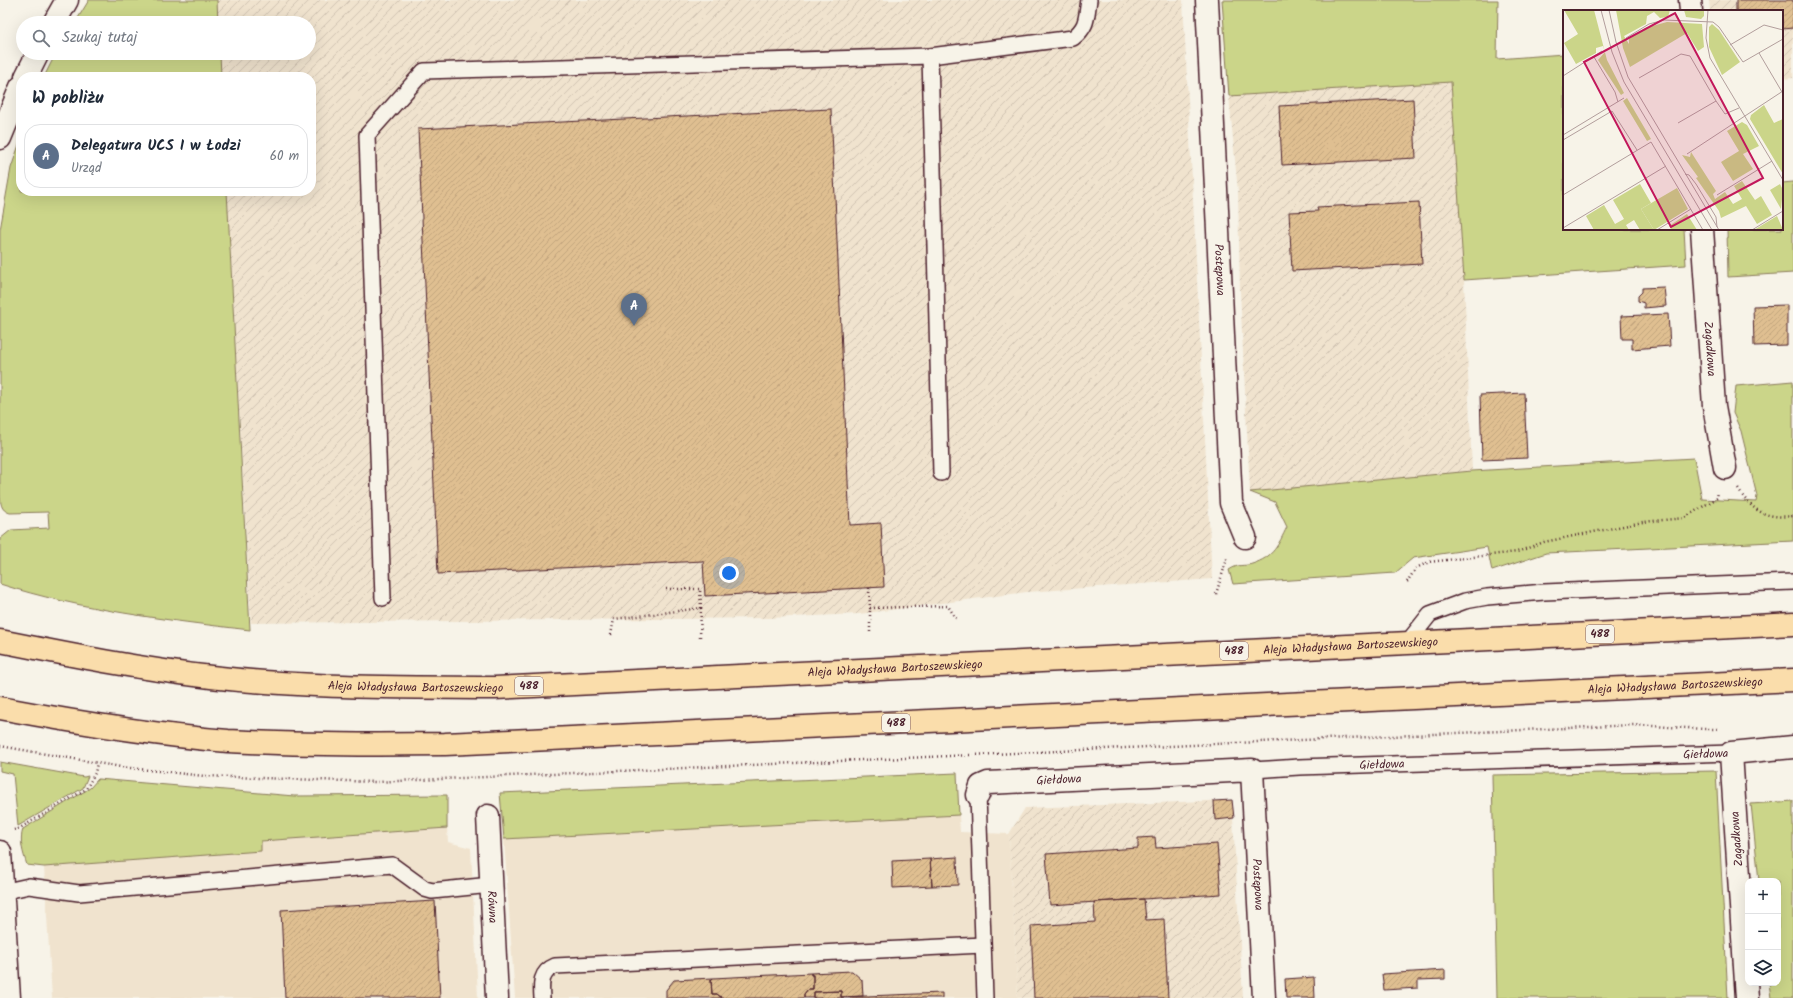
<!DOCTYPE html>
<html lang="pl">
<head>
<meta charset="utf-8">
<style>
	body { margin:0; font-family:Kalam,sans-serif; background:#f6f6f7; color:#1f2937 }
	.controls { position:absolute; right:12px; bottom:12px; display:grid; overflow:hidden; border-radius:8px; box-shadow:0 4px 16px #0002 }
	.controls button { width:36px; height:36px; display:grid; place-items:center; padding:0; border:0; border-bottom:1px solid #e0e1e3; background:#fff; color:#1f2937; font:20px sans-serif }
	.you { position:absolute; left:729px; top:573px; width:14px; height:14px; margin:-10px; border:3px solid #fff; border-radius:50%; background:#1a73e8; box-shadow:0 0 0 6px #1a73e833 }
	.badge { display:grid; place-items:center; width:26px; height:26px; border-radius:50%; background:#7c3aed; color:#fff; font-size:13px; font-weight:700 }
	.pin { position:absolute; translate:-50% -33px; filter:drop-shadow(0 1px 2px #0008) }
	.pin::after { content:''; position:absolute; top:21px; width:14px; height:12px; background:inherit; clip-path:polygon(0 0,100% 0,50% 100%) }
	.list { margin:0; padding:0; list-style:none }
	h2 { display:flex; justify-content:space-between; align-items:center; height:52px; margin:0; padding:0 16px; font-size:17px }
	h2 small { font-size:13px; font-weight:400; color:#747a83 }
	.list li { display:grid; grid-template-columns:26px 1fr auto; gap:12px; align-items:center; box-sizing:border-box; height:64px; margin:0 8px 8px; padding:0 8px; border:1px solid #e0e1e3; border-radius:16px }
	.list b { display:block; font-size:15px; white-space:nowrap }
	.list p { margin:0; font-size:13px; white-space:nowrap; color:#747a83 }
	.list em { font-size:13px; font-style:normal; color:#747a83 }
	.icon { flex:none; width:22px; height:22px; fill:none; stroke:currentColor; stroke-width:2; stroke-linecap:round; stroke-linejoin:round }
	.map { position:relative; flex:none; width:1793px; height:998px; overflow:hidden }
	.search { position:absolute; background:#fff; box-shadow:0 4px 16px #0002; left:16px; top:16px; width:300px; height:44px; display:flex; align-items:center; gap:10px; box-sizing:border-box; padding:0 14px; border-radius:22px; color:#747a83; font-size:15px }
	.panel { position:absolute; background:#fff; box-shadow:0 4px 16px #0002; left:16px; top:72px; width:300px; height:124px; border-radius:16px }
	.map>svg:first-child { display:block }
	.built { fill:#f0e3ce }
	.industrial { fill:url(#industrial-furrows) }
	.grass { fill:#cbd589; stroke:#8a7a5a }
	.building { fill:url(#building-hatch); stroke:#4a1f2b }
	.lines { fill:none; stroke-linecap:round; stroke-linejoin:round }
	.service-casing { stroke:#4a1f2b; stroke-width:18 }
	.minor-casing { stroke:#4a1f2b; stroke-width:25 }
	.primary-casing { stroke:#4a1f2b; stroke-width:25 }
	.path { stroke:#4a1f2b; stroke-width:2.5; stroke-dasharray:1 3; stroke-linecap:butt }
	.service { stroke:#f7f3e8; stroke-width:15 }
	.minor { stroke:#f7f3e8; stroke-width:22 }
	.primary { stroke:#faddab; stroke-width:22 }
	.labels { text-anchor:middle; dominant-baseline:central; stroke-width:3; stroke-linejoin:round; paint-order:stroke }
	.shield { fill:#f7f3e8; stroke:#7e5f64; stroke-width:1 }
	.shield-label { font-size:11px; font-weight:bold; fill:#4a1f2b }
	.street-label { font-size:12px; fill:#4a1f2b; stroke:#f7f3e8 }
	.inset-road { fill:none; stroke:#b29e9c; stroke-width:1 }
	.view { fill:#c2185b; fill-opacity:0.15; stroke:#c2185b; stroke-width:2 }
	.inset-edge { fill:none; stroke:#4a1f2b; stroke-width:2 }
</style>
</head>
<body>
<div class="map">
<svg width="1793" height="998" viewBox="0 0 1793 998">
	<defs>
		<pattern id="industrial-furrows" width="10" height="10" patternUnits="userSpaceOnUse"><rect width="10" height="10" fill="#f0e3ce"/><path d="M-1 1l2-2M0 10L10 0M9 11l2-2" fill="none" stroke="#cfc2b1"/></pattern>
		<pattern id="building-hatch" width="6" height="6" patternUnits="userSpaceOnUse"><rect width="6" height="6" fill="#dfbf91"/><path d="M-1 1l2-2M0 6l6-6M5 7l2-2" fill="none" stroke="#c1a47d"/></pattern>
	</defs>
	<rect width="100%" height="100%" fill="#f7f3e8"/>
	<filter id="ink" filterUnits="userSpaceOnUse"><feTurbulence type="fractalNoise" baseFrequency=".025" numOctaves="2"/><feDisplacementMap in="SourceGraphic" scale="8" xChannelSelector="R" yChannelSelector="G"/><feConvolveMatrix kernelMatrix="1 2 1 2 8 2 1 2 1" color-interpolation-filters="sRGB"/></filter>
	<g filter="url(#ink)">
		<path class="built" d="M 959,815 L 960,832 L 1009,834 L 1018,998 L 515,998 L 504,839 Z
			M 447,828 L 448,842 L 471,848 L 478,998 L 52,998 L 44,867 L 260,851 L 261,841 Z"/>
		<path class="industrial" d="M 217,0 L 1183,0 L 1212,579 L 1027,592 L 859,614 L 769,618 L 251,623 L 227,191 L 311,191 L 311,77 L 221,77 L 220,53 L 309,53 L 309,23 L 218,23 Z
			M 1709,0 L 1793,0 L 1793,78 L 1782,79 L 1782,11 L 1710,11 Z
			M 1451,82 L 1464,280 L 1472,471 L 1250,492 L 1240,291 L 1238,192 L 1229,96 Z
			M 1232,800 L 1243,998 L 1018,998 L 1009,834 L 1025,808 Z"/>
		<path class="grass" d="M 89,0 L 217,0 L 218,23 L 75,23 Z
			M 1222,0 L 1498,0 L 1497,59 L 1564,54 L 1564,229 L 1684,229 L 1686,265 L 1464,280 L 1451,82 L 1229,96 Z
			M 56,53 L 220,53 L 221,77 L 44,77 Z
			M 21,139 L 21,191 L 227,191 L 250,630 C 166,620 81,610 0,584 L 0,539 L 11,530 L 49,528 L 48,512 L 10,513 C 0,510 1,503 0,494 L 0,230 L 11,168 Z
			M 1793,182 L 1793,273 L 1728,277 L 1727,229 L 1782,229 L 1782,183 Z
			M 1793,381 L 1793,541 L 1546,553 L 1492,571 L 1487,547 L 1413,558 L 1395,573 L 1233,584 L 1229,570 C 1240,563 1242,567 1252,564 C 1274,557 1278,545 1287,527 L 1275,502 L 1250,492 L 1472,471 L 1694,458 L 1702,499 L 1756,502 L 1757,496 L 1741,431 L 1733,413 L 1736,386 Z
			M 0,762 L 84,777 L 88,776 L 83,788 L 18,826 L 13,774 L 0,771 Z
			M 1716,771 L 1728,998 L 1497,998 L 1492,775 Z
			M 957,773 L 959,815 L 504,839 L 500,793 Z
			M 98,779 L 294,796 L 447,795 L 447,828 L 261,841 L 261,851 L 44,867 L 27,865 C 23,853 19,841 23,829 L 90,788 Z
			M 1793,801 L 1793,998 L 1771,998 L 1769,983 L 1778,983 L 1778,881 L 1759,881 L 1751,804 Z"/>
		<path class="building" d="M 1736,0 L 1793,0 L 1793,28 L 1782,29 L 1782,11 L 1736,11 Z
			M 1413,99 L 1416,158 L 1282,165 L 1279,106 Z
			M 831,109 L 850,525 L 881,523 L 884,587 L 705,596 L 703,561 L 438,574 L 418,129 Z
			M 1419,202 L 1422,264 L 1292,271 L 1289,212 L 1318,211 L 1317,207 Z
			M 1664,287 L 1666,306 L 1644,308 L 1644,303 L 1638,301 L 1638,296 L 1642,292 L 1642,288 Z
			M 1787,305 L 1787,345 L 1754,346 L 1753,306 Z
			M 1668,314 L 1670,346 L 1632,349 L 1632,339 L 1622,339 L 1621,316 Z
			M 1524,393 L 1527,458 L 1482,460 L 1480,395 Z
			M 1232,800 L 1234,818 L 1215,820 L 1214,801 Z
			M 1155,837 L 1156,848 L 1217,844 L 1221,894 L 1050,905 L 1046,854 L 1138,848 L 1138,838 Z
			M 957,857 L 958,885 L 932,886 L 930,859 Z
			M 930,859 L 932,886 L 893,888 L 892,861 Z
			M 1144,899 L 1146,920 L 1164,919 L 1168,998 L 1034,998 L 1031,926 L 1095,922 L 1094,902 Z
			M 435,901 L 440,998 L 285,998 L 281,910 Z
			M 1445,970 L 1445,979 L 1418,980 L 1418,988 L 1384,990 L 1382,974 Z
			M 852,971 L 862,980 L 863,996 L 841,997 L 841,991 L 814,992 L 814,998 L 804,998 L 804,994 L 808,989 L 813,989 L 813,975 L 811,975 L 811,973 Z
			M 811,973 L 811,975 L 813,975 L 813,989 L 808,989 L 804,994 L 804,998 L 722,998 L 717,994 L 712,994 L 711,980 L 713,978 Z
			M 1314,977 L 1315,998 L 1286,998 L 1285,979 Z
			M 713,978 L 711,980 L 712,994 L 717,994 L 722,998 L 666,998 L 666,990 L 674,980 Z
			M 841,991 L 841,997 L 942,993 L 942,998 L 814,998 L 814,992 Z"/>
		<g class="lines">
			<g class="service-casing">
				<g id="service">
					<path d="M 930,56 L 1073,38 C 1088,26 1086,18 1089,0"/>
					<path d="M 383,598 L 367,135 L 424,71 L 930,56 L 941,473"/>
					<path d="M 1407,643 L 1430,614 L 1465,601 L 1487,597 L 1544,592 L 1793,582"/>
					<path id="s1" d="M 1252,770 L 1299,767 L 1731,753"/>
					<path d="M 978,795 L 985,998"/>
					<path d="M 2,892 L 29,886 L 79,893 L 392,865 L 425,889 L 432,891 L 491,885"/>
					<path d="M 542,998 C 541,984 540,972 555,966 L 983,945"/>
				</g>
			</g>
			<g class="minor-casing">
				<g id="minor">
					<path id="s2" d="M 1207,0 L 1231,503 L 1245,537"/>
					<path d="M 1690,0 L 1691,11"/>
					<path d="M 54,23 L 67,0"/>
					<path d="M 26,77 L 38,53"/>
					<path d="M 0,138 L 21,87"/>
					<path id="s3" d="M 1702,229 L 1714,406 L 1725,468"/>
					<path id="s4" d="M 978,795 L 981,786 L 988,783 L 1252,770 L 1264,998"/>
					<path id="s5" d="M 488,816 L 497,998"/>
					<path d="M 0,852 L 9,998"/>
					<path d="M 1747,998 L 1731,753 L 1793,747"/>
				</g>
			</g>
			<g class="primary-casing">
				<g id="primary">
					<path id="s6" d="M 0,641 C 70,655 140,669 211,677 C 305,688 400,687 495,688 L 1793,624"/>
					<path id="s7" d="M 0,708 C 75,722 151,735 228,741 C 300,745 373,745 445,744 L 1793,680"/>
				</g>
			</g>
			<path class="path" d="M 1738,489 C 1752,511 1766,519 1793,516
				M 1407,582 L 1416,568 L 1429,562 L 1517,552 L 1544,542 L 1643,522 L 1684,518 L 1717,498 L 1718,492
				M 869,588 L 870,608 L 948,606 L 957,620
				M 1216,594 L 1228,556
				M 870,632 L 870,608
				M 611,635 L 614,619 L 701,608 L 700,589 L 665,589
				M 700,637 L 701,608
				M 0,746 L 121,767 L 204,776 L 375,782 L 1634,725 L 1704,729 L 1720,729
				M 14,830 L 20,828 L 86,789 L 95,773 L 97,763"/>
			<use href="#service" class="service"/>
			<use href="#minor" class="minor"/>
			<use href="#primary" class="primary"/>
		</g>
	</g>
	<g class="labels">
		<g class="shield">
			<rect x="1586" y="625" width="28" height="18" rx="3"/>
			<rect x="1220" y="642" width="28" height="18" rx="3"/>
			<rect x="515" y="677" width="28" height="18" rx="3"/>
			<rect x="882" y="714" width="28" height="18" rx="3"/>
		</g>
		<g class="shield-label">
			<text x="1600" y="634">488</text>
			<text x="1234" y="651">488</text>
			<text x="529" y="686">488</text>
			<text x="896" y="723">488</text>
		</g>
		<g class="street-label">
			<text stroke="none"><textPath href="#s2" startOffset="270">Postępowa</textPath></text>
			<text stroke="none"><textPath href="#s3" startOffset="120">Zagadkowa</textPath></text>
			<text stroke="none"><textPath href="#s6" startOffset="1355">Aleja Władysława Bartoszewskiego</textPath></text>
			<text stroke="none"><textPath href="#s6" startOffset="899">Aleja Władysława Bartoszewskiego</textPath></text>
			<text stroke="none"><textPath href="#s7" startOffset="1679">Aleja Władysława Bartoszewskiego</textPath></text>
			<text stroke="none"><textPath href="#s6" startOffset="419">Aleja Władysława Bartoszewskiego</textPath></text>
			<text stroke="none"><textPath href="#s1" startOffset="454">Giełdowa</textPath></text>
			<text stroke="none"><textPath href="#s1" startOffset="130">Giełdowa</textPath></text>
			<text stroke="none"><textPath href="#s4" startOffset="88">Giełdowa</textPath></text>
			<text transform="translate(1737 839) rotate(-94)">Zagadkowa</text>
			<text stroke="none"><textPath href="#s4" startOffset="396">Postępowa</textPath></text>
			<text stroke="none"><textPath href="#s5" startOffset="91">Równa</textPath></text>
		</g>
	</g>
	<g transform="translate(1563 10)">
		<rect width="220" height="220" fill="#f7f3e8"/>
		<path d="M 1,0 L 31,0 L 44,50 L 61,83 L 58,85 L 35,50 L 42,42 L 40,36 L 33,38 L 33,43 L 13,54 L 1,33 L 15,24 ZM 53,0 L 107,0 L 105,7 L 97,8 L 91,2 L 84,6 L 83,14 L 61,26 L 66,34 L 66,29 L 82,18 L 104,12 L 139,14 L 141,37 L 135,41 L 124,23 L 67,57 L 60,38 ZM 121,0 L 141,0 L 141,6 L 138,9 L 123,7 ZM 149,14 L 156,20 L 177,52 L 159,65 L 146,37 L 146,17 ZM 64,88 L 88,129 L 84,131 L 60,91 ZM 179,112 L 184,115 L 196,136 L 180,144 L 190,159 L 170,171 L 158,152 L 176,141 L 164,121 ZM 128,142 L 153,181 L 150,184 L 152,189 L 162,182 L 170,194 L 179,189 L 171,176 L 179,171 L 192,190 L 198,186 L 209,205 L 194,214 L 183,196 L 158,208 L 156,201 L 133,168 L 135,167 L 119,145 L 127,147 ZM 217,174 L 220,180 L 218,199 L 207,180 ZM 114,178 L 125,199 L 91,220 L 78,199 ZM 124,204 L 134,220 L 109,220 L 106,216 ZM 214,206 L 220,220 L 191,220 Z" fill="#cbd589"/>
		<path d="M 77,174 L 88,193 L 78,199 L 91,220 L 77,220 L 71,210 L 63,215 L 66,220 L 31,220 L 23,206 L 41,195 L 52,214 L 61,209 L 50,190 Z" fill="#cbd589"/>
		<path d="M 201,95 L 211,113 L 220,109 L 220,164 L 187,109 L 188,105 Z" fill="#cbd589"/>
		<path class="inset-road" d="M 38,0 L 49,42 L 61,72 L 149,220M 46,0 L 53,32 L 65,67 L 156,220M 145,0 L 143,28 L 147,48 L 220,170M 63,28 L 86,14 L 101,10 L 150,12 L 156,17 L 180,52 L 220,29M 167,35 L 201,15 L 220,20M 196,43 L 219,82M 31,47 L 52,82 L 55,92M 0,66 L 39,41M 76,68 L 118,44 L 127,46 L 153,91 L 115,113M 153,91 L 162,104 L 176,98M 0,125 L 61,88M 0,130 L 49,101 L 74,140M 124,144 L 220,81M 122,164 L 126,165 L 133,174 L 153,207 L 154,217M 0,185 L 88,132 L 140,220M 154,185 L 209,151M 0,218 L 103,156M 94,220 L 128,199M 189,220 L 220,201"/>
		<path class="view" d="M 112,3 L 200,168 L 108,217 L 21,52 Z"/>
		<rect width="220" height="220" class="inset-edge"/>
	</g>
</svg>
<div class="controls">
<button>+</button>
<button>−</button>
<button><svg class="icon" aria-label="layers" viewBox="0 0 24 24"><path d="M12 4l9 5-9 5-9-5zM3 14l9 5 9-5"/></svg></button>
</div>
<div class="you"></div>
<div class="pin badge" style="left:634px;top:326px;background:#5c6f8a">A</div>
<div class="search"><svg class="icon" aria-label="search" viewBox="0 0 24 24"><circle cx="10" cy="10" r="6"/><path d="M15 15l6 6"/></svg>Szukaj tutaj</div>
<section class="panel">
<h2>W pobliżu<small></small></h2>
<ul class="list">
<li><span class="badge" style="background:#5c6f8a">A</span><div><b>Delegatura UCS I w Łodzi</b><p>Urząd</p></div><em>60 m</em></li>
</ul>
</section>
</div>
</body>
</html>
